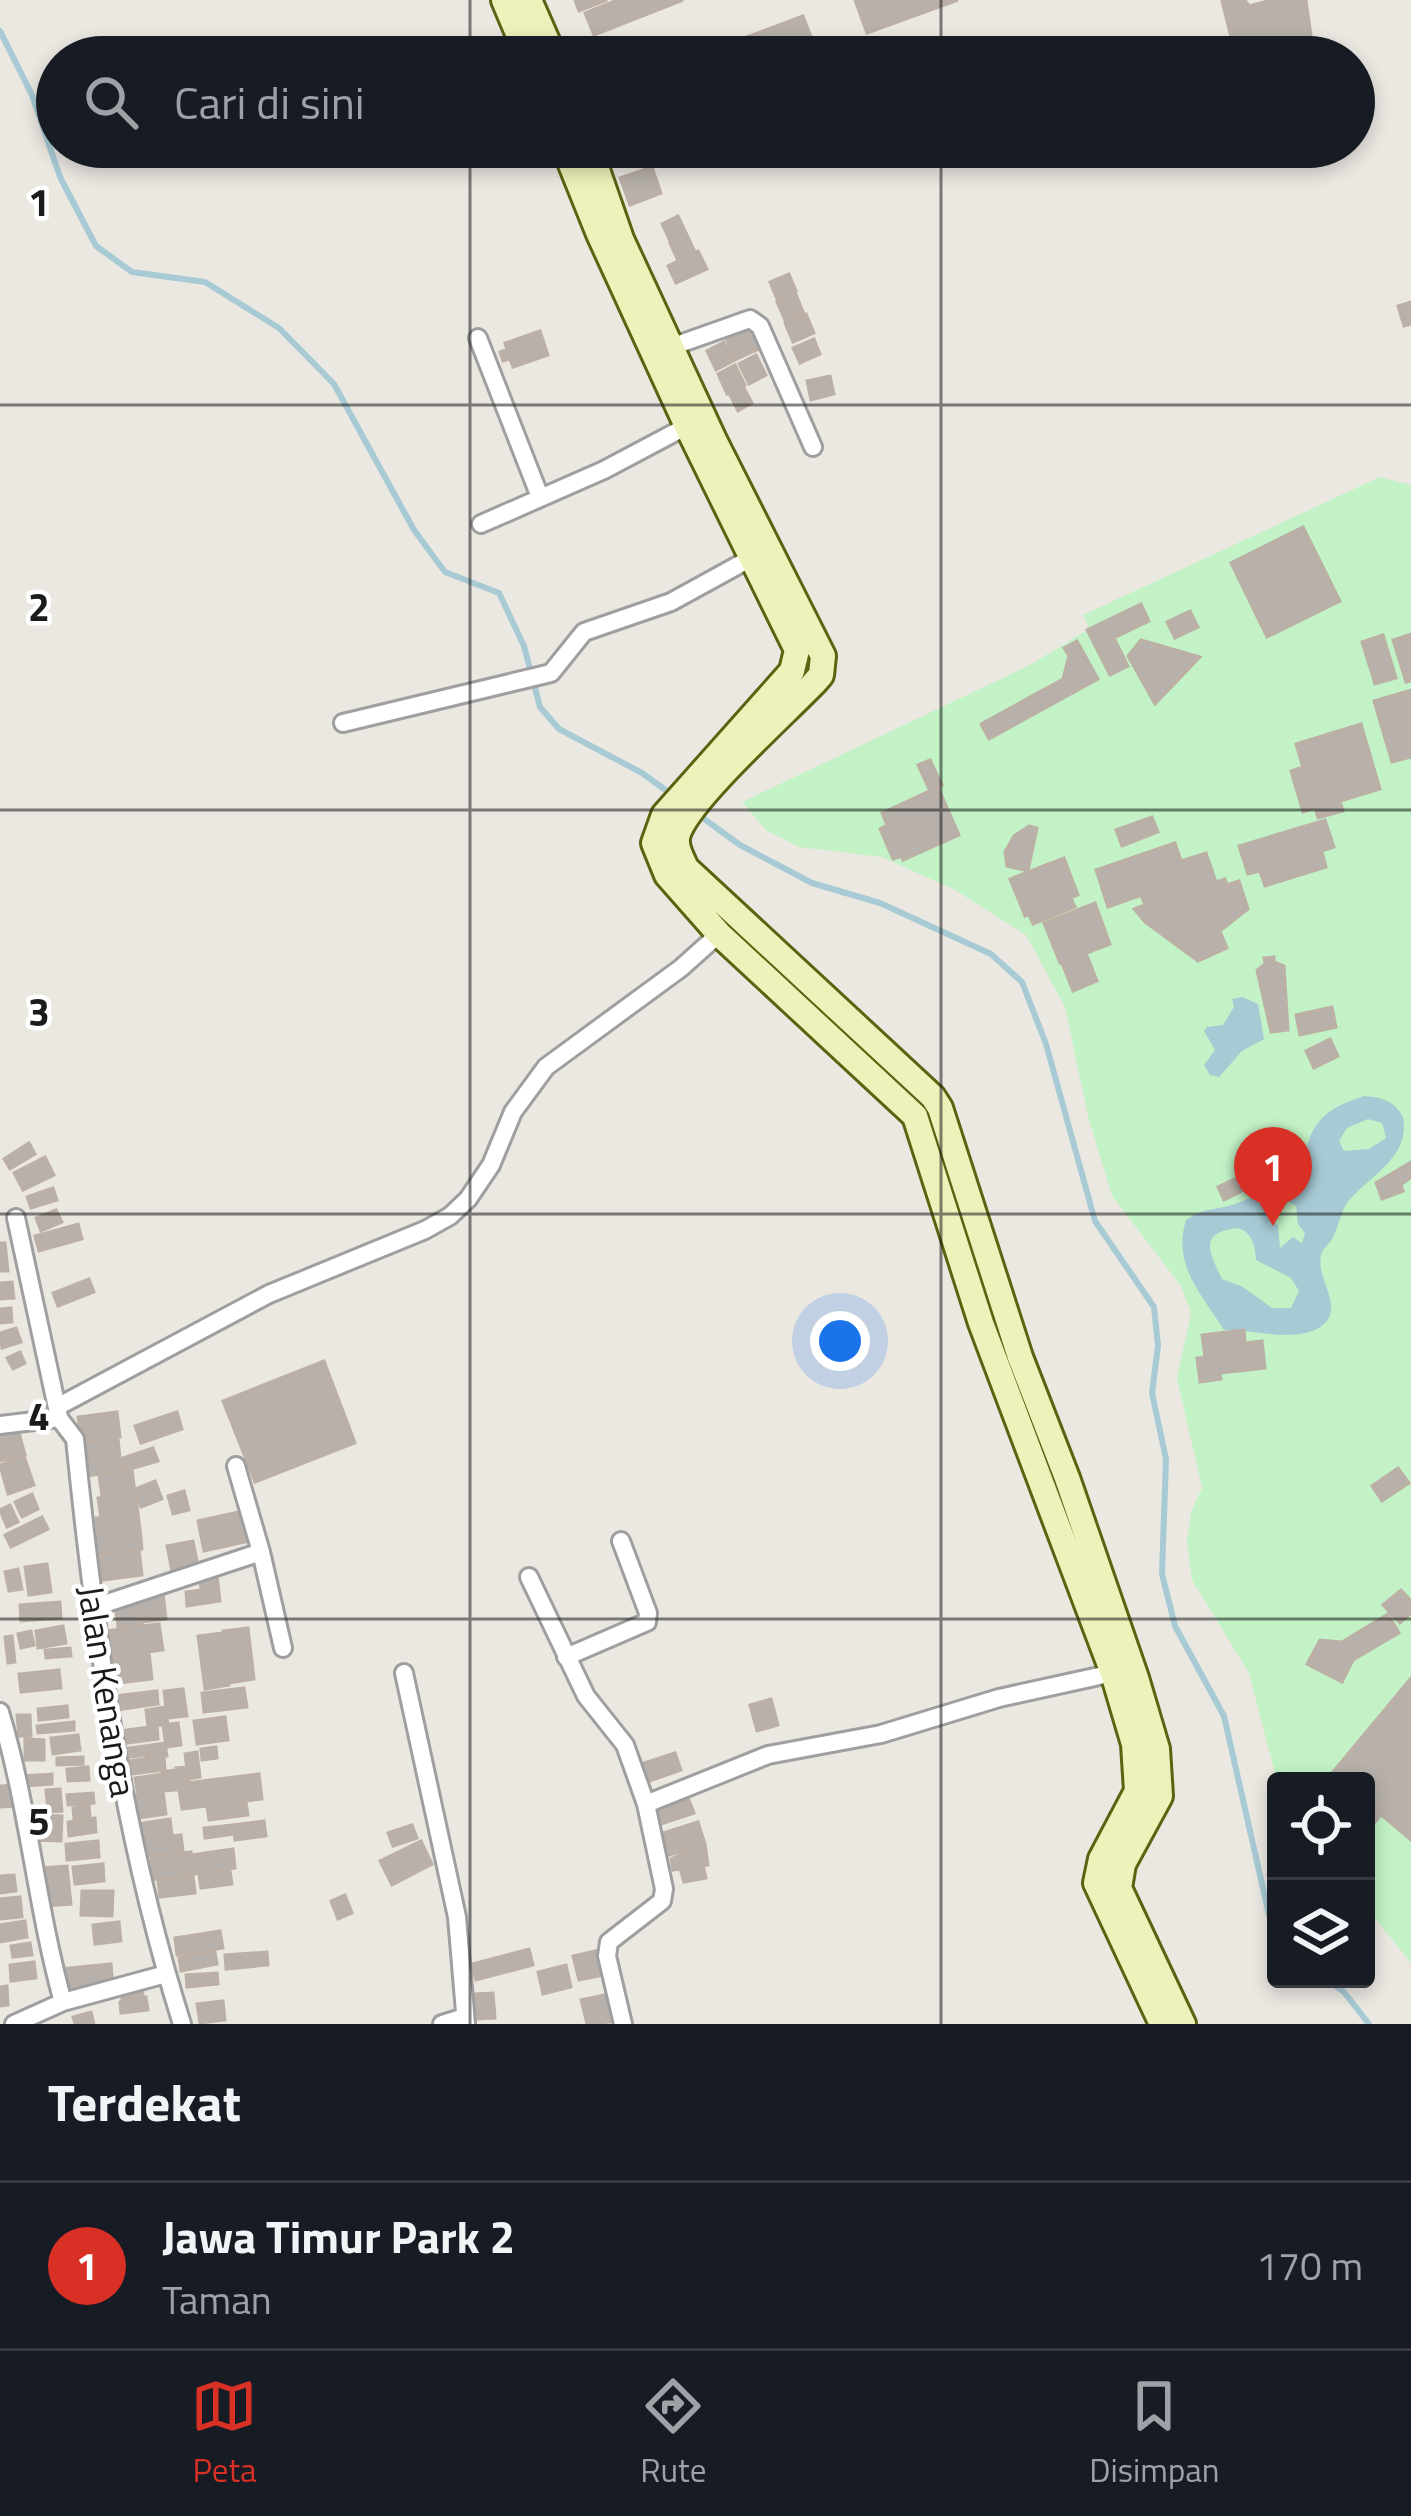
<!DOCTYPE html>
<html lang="id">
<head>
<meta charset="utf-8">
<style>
	body { margin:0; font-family:"Titillium Web",sans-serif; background:#20242c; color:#f1f3f6 }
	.controls { position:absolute; right:36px; bottom:36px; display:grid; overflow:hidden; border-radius:12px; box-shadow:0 6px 18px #0003 }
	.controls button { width:108px; height:108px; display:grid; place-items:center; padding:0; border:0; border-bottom:3px solid #363941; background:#171b24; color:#f1f3f6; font:60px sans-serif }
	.you { position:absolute; left:840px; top:1341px; width:42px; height:42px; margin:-30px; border:9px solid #fff; border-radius:50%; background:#1a73e8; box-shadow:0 0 0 18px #1a73e833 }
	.badge { display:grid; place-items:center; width:78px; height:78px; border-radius:50%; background:#d93025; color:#fff; font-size:39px; font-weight:700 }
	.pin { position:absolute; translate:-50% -99px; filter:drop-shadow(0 3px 6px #0008) }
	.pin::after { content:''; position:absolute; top:63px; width:42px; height:36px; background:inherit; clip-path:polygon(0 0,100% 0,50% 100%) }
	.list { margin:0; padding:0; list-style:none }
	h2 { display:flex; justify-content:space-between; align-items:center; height:156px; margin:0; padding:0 48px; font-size:51px }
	h2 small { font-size:39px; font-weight:400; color:#9ea1a6 }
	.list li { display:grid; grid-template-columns:78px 1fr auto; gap:36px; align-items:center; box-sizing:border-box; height:168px; padding:0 48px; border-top:3px solid #363941 }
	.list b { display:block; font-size:45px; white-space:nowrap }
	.list p { margin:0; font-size:39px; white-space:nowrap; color:#9ea1a6 }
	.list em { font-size:39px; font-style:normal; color:#9ea1a6 }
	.icon { flex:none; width:66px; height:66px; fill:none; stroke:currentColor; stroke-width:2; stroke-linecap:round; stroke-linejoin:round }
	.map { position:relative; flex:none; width:1411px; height:2024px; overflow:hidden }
	.search { position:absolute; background:#171b24; box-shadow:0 6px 18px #0003; left:36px; right:36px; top:36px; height:132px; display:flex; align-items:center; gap:30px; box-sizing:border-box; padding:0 42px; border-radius:66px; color:#9ea1a6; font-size:45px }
	.sheet { height:324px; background:#171b24 }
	nav { display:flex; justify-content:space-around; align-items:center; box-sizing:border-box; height:168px; border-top:3px solid #363941; background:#171b24; font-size:33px; color:#9ea1a6 }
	nav a { display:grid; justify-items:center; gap:6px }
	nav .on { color:#d93025 }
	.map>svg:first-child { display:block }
	.park { fill:#c2f2c6 }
	.water { fill:#a7cad4; fill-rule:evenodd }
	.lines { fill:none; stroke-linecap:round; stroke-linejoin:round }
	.stream { stroke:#a7cad4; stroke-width:6 }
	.building { fill:#b8b1ab; stroke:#bbafa6; stroke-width:3 }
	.street-casing { stroke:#9f9f9f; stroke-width:22 }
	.secondary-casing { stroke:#5b6311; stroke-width:30 }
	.street { stroke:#fff; stroke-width:16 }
	.secondary { stroke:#eef1ba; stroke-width:24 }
	.grid { fill:none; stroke:#1b1b1b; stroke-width:3; stroke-opacity:0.55 }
	.labels { text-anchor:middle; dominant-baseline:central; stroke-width:9; stroke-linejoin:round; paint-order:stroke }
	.street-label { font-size:36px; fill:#1b1b1b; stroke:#fff }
	.grid-label { font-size:39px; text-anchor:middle; font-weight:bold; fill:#1b1b1b; stroke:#fff; stroke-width:9; stroke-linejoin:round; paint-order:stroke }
</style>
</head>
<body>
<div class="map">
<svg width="1411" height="2024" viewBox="0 0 1411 2024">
	<rect width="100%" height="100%" fill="#ebe8e2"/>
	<path class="park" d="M 1380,477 L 1411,485 L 1411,1963 L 1366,1907 L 1366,1781 L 1277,1781 L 1249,1673 L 1192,1580 L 1187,1543 L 1191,1512 L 1202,1488 L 1177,1378 L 1191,1313 L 1181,1286 L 1112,1196 L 1088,1116 L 1065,1007 L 1026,935 L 955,890 L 882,857 L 799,847 L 766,830 L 742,802 L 1028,666 L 1089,629 L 1083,615 Z"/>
	<path class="water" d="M 1242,997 L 1258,1004 L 1264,1039 L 1242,1051 L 1219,1077 L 1210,1075 L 1204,1065 L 1215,1050 L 1204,1031 L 1207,1027 L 1223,1025 L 1234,1007 L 1232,999 Z
		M 1364,1096 C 1381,1097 1395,1101 1403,1117 C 1411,1159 1366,1177 1347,1203 C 1340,1213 1339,1226 1333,1237 C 1331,1243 1325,1246 1322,1252 C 1312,1278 1351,1310 1317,1329 C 1291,1342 1251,1329 1224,1330 C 1201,1293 1172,1265 1186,1220 C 1206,1207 1211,1211 1232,1205 C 1255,1198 1272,1184 1297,1179 C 1305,1168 1303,1162 1306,1150 C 1314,1116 1334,1106 1364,1096 ZM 1368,1119 L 1382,1123 L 1386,1138 L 1369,1149 L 1344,1151 L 1339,1141 L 1347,1128 ZM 1281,1197 L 1296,1206 L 1298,1224 L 1305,1233 L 1302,1243 L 1293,1237 L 1280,1248 L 1278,1225 L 1268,1216 L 1269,1207 ZM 1238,1228 C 1253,1233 1255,1246 1256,1260 L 1291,1278 L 1299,1291 L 1291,1308 L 1272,1308 L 1243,1287 L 1222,1279 C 1209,1252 1198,1232 1238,1228 Z"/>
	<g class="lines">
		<path class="stream" d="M 0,31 L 32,95 L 60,177 L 96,246 L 132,272 L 205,282 L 279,328 L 334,384 L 414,530 L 445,572 L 499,593 L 524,646 L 540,707 L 559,729 L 642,773 L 671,794
			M 696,813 L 740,845 L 812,883 L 880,903 L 991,954 L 1022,982 L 1046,1044 L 1095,1221 L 1154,1307 L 1158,1346 L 1152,1393 L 1166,1459 L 1162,1574 L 1175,1626 L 1224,1716 L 1269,1915 L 1276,1924
			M 1327,1979 L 1344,1992 L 1369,2024"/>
	</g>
	<path class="building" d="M 575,0 L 607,0 L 579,11 Z
		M 617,0 L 683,0 L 594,35 L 585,13 Z
		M 855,0 L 958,0 L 867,33 Z
		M 1245,0 L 1249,6 L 1271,0 L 1306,0 L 1314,57 L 1236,57 L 1222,1 Z
		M 803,16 L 815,47 L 788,57 L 693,57 Z
		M 652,167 L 661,193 L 630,205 L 620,178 Z
		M 678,216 L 687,235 L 671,243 L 662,224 Z
		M 687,235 L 695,252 L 678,261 L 670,243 Z
		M 698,251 L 707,269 L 676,283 L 668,266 Z
		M 789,274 L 796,291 L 777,299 L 770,282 Z
		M 796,294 L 803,312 L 785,320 L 777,302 Z
		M 1411,302 L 1411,324 L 1404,326 L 1398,306 Z
		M 806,314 L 814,333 L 793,342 L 785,323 Z
		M 751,323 L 762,348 L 752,352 L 742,327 Z
		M 742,327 L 752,352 L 735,360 L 725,335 Z
		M 540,331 L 548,355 L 513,367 L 510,359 L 503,361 L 500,352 L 507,349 L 505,343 Z
		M 814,339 L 820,354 L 800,363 L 793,348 Z
		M 724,342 L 733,361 L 716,370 L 707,351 Z
		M 756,355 L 766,375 L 749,384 L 739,364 Z
		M 735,365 L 745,385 L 727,394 L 718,374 Z
		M 830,376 L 834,394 L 811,400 L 807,381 Z
		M 743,386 L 752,403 L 738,411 L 729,393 Z
		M 1303,527 L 1340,601 L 1267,637 L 1231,563 Z
		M 1141,604 L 1149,621 L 1114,638 L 1128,666 L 1110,675 L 1087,630 Z
		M 1190,611 L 1198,627 L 1175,638 L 1167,622 Z
		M 1411,634 L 1411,681 L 1406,682 L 1393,640 Z
		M 1383,635 L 1396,678 L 1375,684 L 1362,642 Z
		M 1141,640 L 1200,657 L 1155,704 L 1128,656 Z
		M 1077,641 L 1098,679 L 989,739 L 981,724 L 1063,679 L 1069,656 L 1064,648 Z
		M 1411,690 L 1411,757 L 1392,762 L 1374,701 Z
		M 1361,724 L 1380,789 L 1340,801 L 1343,811 L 1318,818 L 1296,744 Z
		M 930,760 L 942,785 L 930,791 L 918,765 Z
		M 1303,767 L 1315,808 L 1303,812 L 1291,771 Z
		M 938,787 L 959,835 L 903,860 L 901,856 L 893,859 L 880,829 L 887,825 L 882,813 Z
		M 1152,817 L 1158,832 L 1122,846 L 1116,830 Z
		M 1325,820 L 1334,847 L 1322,851 L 1326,867 L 1265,886 L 1260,871 L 1248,874 L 1239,846 Z
		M 1029,826 L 1037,828 L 1028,871 L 1007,866 L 1005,852 L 1014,836 Z
		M 1175,843 L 1181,861 L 1206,853 L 1212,870 L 1108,907 L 1096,870 Z
		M 1064,858 L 1078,895 L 1025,916 L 1010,879 Z
		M 1212,870 L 1216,882 L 1225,879 L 1227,885 L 1239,881 L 1248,909 L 1220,931 L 1227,948 L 1198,961 L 1145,922 L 1134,909 L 1145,905 L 1141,895 Z
		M 1071,898 L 1075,907 L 1033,924 L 1029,915 Z
		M 1095,903 L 1110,944 L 1060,963 L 1044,923 Z
		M 1086,953 L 1097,981 L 1073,991 L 1062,963 Z
		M 1274,957 L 1274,962 L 1284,966 L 1288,1030 L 1271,1032 L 1257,970 L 1265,964 L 1264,958 Z
		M 1332,1007 L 1336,1027 L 1300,1035 L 1296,1015 Z
		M 1330,1039 L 1338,1056 L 1314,1068 L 1306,1051 Z
		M 29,1143 L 35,1154 L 10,1169 L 4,1159 Z
		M 45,1157 L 54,1175 L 23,1190 L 14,1173 Z
		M 1411,1162 L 1411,1177 L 1401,1185 L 1403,1191 L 1382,1199 L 1376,1183 Z
		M 1256,1169 L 1262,1181 L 1224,1200 L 1218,1187 Z
		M 53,1188 L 57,1200 L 31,1208 L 27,1197 Z
		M 56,1210 L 62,1222 L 41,1231 L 36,1218 Z
		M 78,1224 L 82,1239 L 39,1251 L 35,1236 Z
		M 0,1243 L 5,1243 L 8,1271 L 0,1271 Z
		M 89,1279 L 94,1292 L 58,1306 L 53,1293 Z
		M 12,1282 L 14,1298 L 0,1299 L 0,1283 Z
		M 11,1308 L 12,1322 L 0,1323 L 0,1309 Z
		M 16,1328 L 21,1342 L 2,1348 L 0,1333 Z
		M 1244,1330 L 1245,1343 L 1229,1345 L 1230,1354 L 1205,1357 L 1202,1335 Z
		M 1262,1341 L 1265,1368 L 1240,1371 L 1238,1354 L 1230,1354 L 1229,1345 Z
		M 20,1352 L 25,1363 L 13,1369 L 7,1358 Z
		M 1238,1354 L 1240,1371 L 1220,1373 L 1221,1379 L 1200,1382 L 1197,1358 Z
		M 324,1361 L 355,1443 L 255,1482 L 223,1401 Z
		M 117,1412 L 120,1437 L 82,1442 L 78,1417 Z
		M 177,1412 L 182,1429 L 141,1443 L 135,1426 Z
		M 17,1425 L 25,1455 L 0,1461 L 0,1430 Z
		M 118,1439 L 120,1458 L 87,1462 L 84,1443 Z
		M 153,1448 L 158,1461 L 124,1471 L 120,1459 Z
		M 24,1456 L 34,1485 L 8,1494 L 0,1465 Z
		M 120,1459 L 121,1471 L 86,1476 L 84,1463 Z
		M 1398,1468 L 1409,1483 L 1382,1501 L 1372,1486 Z
		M 132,1470 L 135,1493 L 102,1497 L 99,1475 Z
		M 155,1481 L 162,1499 L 141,1507 L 135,1489 Z
		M 184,1491 L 189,1510 L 173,1514 L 168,1496 Z
		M 135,1493 L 138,1513 L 101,1518 L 98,1498 Z
		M 32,1494 L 38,1509 L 22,1517 L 15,1502 Z
		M 10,1505 L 18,1522 L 7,1527 L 0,1510 Z
		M 243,1511 L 249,1541 L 204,1551 L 198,1521 Z
		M 138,1513 L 140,1529 L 98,1534 L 96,1518 Z
		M 42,1517 L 48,1529 L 11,1547 L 5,1535 Z
		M 140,1529 L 142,1549 L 94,1555 L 91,1535 Z
		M 193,1541 L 199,1571 L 173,1576 L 167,1546 Z
		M 139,1550 L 142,1575 L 103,1580 L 100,1555 Z
		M 47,1564 L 51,1592 L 29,1595 L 25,1567 Z
		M 18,1569 L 22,1589 L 9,1591 L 5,1572 Z
		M 217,1576 L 220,1601 L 187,1606 L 186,1592 L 201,1590 L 200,1578 Z
		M 1401,1590 L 1411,1601 L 1411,1613 L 1400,1623 L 1383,1605 Z
		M 163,1593 L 166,1619 L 142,1622 L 139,1596 Z
		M 140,1600 L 143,1624 L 118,1627 L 115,1603 Z
		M 60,1602 L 61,1618 L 21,1621 L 20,1605 Z
		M 1388,1614 L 1399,1633 L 1353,1660 L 1342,1682 L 1307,1664 L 1320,1640 L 1342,1642 Z
		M 159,1624 L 163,1650 L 110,1657 L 106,1631 Z
		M 63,1626 L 66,1643 L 38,1648 L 36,1631 Z
		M 248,1628 L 254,1679 L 229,1683 L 223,1631 Z
		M 31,1631 L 34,1645 L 21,1648 L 18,1634 Z
		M 223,1633 L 229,1685 L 205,1689 L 198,1636 Z
		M 12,1636 L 15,1662 L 8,1663 L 5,1637 Z
		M 70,1648 L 71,1656 L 46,1658 L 45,1650 Z
		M 149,1652 L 152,1679 L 110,1684 L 107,1658 Z
		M 59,1670 L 61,1688 L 21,1692 L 19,1674 Z
		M 1411,1678 L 1411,1840 L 1366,1802 L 1366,1781 L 1341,1781 L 1332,1773 Z
		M 244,1688 L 247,1707 L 204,1712 L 202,1693 Z
		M 183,1689 L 187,1716 L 167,1718 L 164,1691 Z
		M 157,1691 L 158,1704 L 116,1710 L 114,1696 Z
		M 771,1699 L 778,1725 L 757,1731 L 750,1705 Z
		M 67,1706 L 68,1717 L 39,1720 L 38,1709 Z
		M 166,1707 L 168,1724 L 148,1727 L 146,1710 Z
		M 17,1715 L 30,1715 L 31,1736 L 19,1736 Z
		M 225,1717 L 228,1740 L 197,1744 L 194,1721 Z
		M 74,1722 L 74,1730 L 38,1733 L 37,1726 Z
		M 178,1723 L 181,1745 L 166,1747 L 163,1725 Z
		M 157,1726 L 158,1739 L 120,1744 L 119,1731 Z
		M 78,1735 L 80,1750 L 53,1754 L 51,1738 Z
		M 25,1739 L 44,1740 L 44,1760 L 25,1760 Z
		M 165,1743 L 167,1756 L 147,1758 L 145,1746 Z
		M 145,1746 L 146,1755 L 123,1758 L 122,1749 Z
		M 216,1747 L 217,1758 L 202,1760 L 201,1749 Z
		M 197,1752 L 200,1777 L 188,1779 L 185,1754 Z
		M 675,1753 L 681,1770 L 641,1784 L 635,1766 Z
		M 164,1756 L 165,1770 L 131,1774 L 129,1761 Z
		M 83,1757 L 83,1764 L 57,1765 L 57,1758 Z
		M 88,1767 L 89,1780 L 68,1781 L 67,1769 Z
		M 187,1767 L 189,1783 L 178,1784 L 176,1768 Z
		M 175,1770 L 177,1790 L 165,1791 L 162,1772 Z
		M 52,1774 L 52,1784 L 24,1786 L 23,1776 Z
		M 163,1774 L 165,1791 L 138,1795 L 135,1778 Z
		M 259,1774 L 262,1799 L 182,1809 L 178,1784 Z
		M 15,1785 L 17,1806 L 0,1807 L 0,1786 Z
		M 60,1789 L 62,1811 L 48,1812 L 46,1790 Z
		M 163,1791 L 166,1814 L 131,1819 L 129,1796 Z
		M 93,1793 L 94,1803 L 68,1805 L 67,1795 Z
		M 689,1800 L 694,1813 L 655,1826 L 651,1813 Z
		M 246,1802 L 248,1815 L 209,1820 L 207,1807 Z
		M 1366,1802 L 1381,1815 L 1366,1833 Z
		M 89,1806 L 90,1816 L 74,1818 L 73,1808 Z
		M 32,1815 L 62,1816 L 61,1841 L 31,1840 Z
		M 95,1818 L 96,1832 L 69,1836 L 68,1822 Z
		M 170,1819 L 172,1835 L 139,1840 L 137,1824 Z
		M 264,1821 L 266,1836 L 235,1840 L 233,1825 Z
		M 698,1822 L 705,1844 L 669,1855 L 663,1833 Z
		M 233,1825 L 235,1834 L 205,1838 L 204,1828 Z
		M 412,1825 L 417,1838 L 393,1846 L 388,1833 Z
		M 181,1835 L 183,1851 L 142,1856 L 140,1840 Z
		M 98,1841 L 99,1857 L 67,1860 L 66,1844 Z
		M 421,1841 L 432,1864 L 392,1885 L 380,1861 Z
		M 705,1844 L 708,1865 L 673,1870 L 671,1859 Z
		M 233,1849 L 235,1868 L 193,1874 L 191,1855 Z
		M 191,1852 L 193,1874 L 154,1879 L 151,1857 Z
		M 103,1864 L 104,1881 L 75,1884 L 73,1867 Z
		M 703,1865 L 706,1878 L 684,1882 L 681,1872 Z
		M 67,1866 L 71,1904 L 44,1906 L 40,1868 Z
		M 230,1871 L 232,1884 L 201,1888 L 199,1875 Z
		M 14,1875 L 16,1891 L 0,1893 L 0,1876 Z
		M 193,1876 L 195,1893 L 160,1897 L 158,1881 Z
		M 82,1891 L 113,1891 L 112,1916 L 81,1915 Z
		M 345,1895 L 352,1913 L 338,1919 L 331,1901 Z
		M 20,1897 L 22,1917 L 0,1919 L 0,1899 Z
		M 25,1921 L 27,1937 L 0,1942 L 0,1925 Z
		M 119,1922 L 121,1941 L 95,1944 L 93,1925 Z
		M 220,1931 L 223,1948 L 177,1955 L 175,1938 Z
		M 30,1943 L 32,1955 L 13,1957 L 11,1946 Z
		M 529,1949 L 533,1965 L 476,1980 L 472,1964 Z
		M 603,1949 L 608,1974 L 579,1980 L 573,1956 Z
		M 215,1952 L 217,1964 L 181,1971 L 179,1958 Z
		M 267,1952 L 268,1965 L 226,1969 L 225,1955 Z
		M 34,1962 L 36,1978 L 11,1981 L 10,1965 Z
		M 111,1964 L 113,1986 L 60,1991 L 58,1969 Z
		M 566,1965 L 571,1987 L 543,1994 L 538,1972 Z
		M 217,1973 L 218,1984 L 187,1987 L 186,1975 Z
		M 142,1985 L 143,1997 L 122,1999 L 121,1987 Z
		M 7,1986 L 8,2005 L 0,2006 L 0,1987 Z
		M 493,1993 L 495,2018 L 477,2019 L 475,1994 Z
		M 614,1993 L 621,2021 L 587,2024 L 581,2000 Z
		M 146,1997 L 148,2010 L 121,2013 L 120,2002 Z
		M 223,2001 L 225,2020 L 200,2023 L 197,2004 Z
		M 91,2012 L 94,2024 L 75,2024 L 73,2017 Z"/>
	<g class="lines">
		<g class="street-casing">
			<path id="street" d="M 478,338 L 540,497
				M 671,347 L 750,319 L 760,326 L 813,447
				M 481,524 L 604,470 L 687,426
				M 343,723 L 551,673 L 584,632 L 671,602 L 753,557
				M 16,1218 L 59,1417
				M 57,1407 L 269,1294 L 425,1230 L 450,1216 L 468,1199 L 491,1165 L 513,1112 L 546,1067 L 681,968 L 719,934
				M 0,1425 L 59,1418 L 75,1439 C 95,1637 122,1834 182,2024
				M 236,1466 L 261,1552
				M 529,1577 L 586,1696 L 625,1745 L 646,1804
				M 92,1608 L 261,1552 L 283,1648
				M 566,1657 L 647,1622 L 648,1613 L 621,1541
				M 404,1673 L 457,1917 L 466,2024
				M 0,1712 C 29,1808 36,1905 63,2002
				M 14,2024 L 63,2002 L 166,1974
				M 442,2024 L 464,2017
				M 623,2024 L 607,1956 L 609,1942 L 662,1901 L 664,1889 L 646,1804 L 768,1755 L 881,1734 L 999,1698 L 1113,1673"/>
		</g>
		<g class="secondary-casing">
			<path id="secondary" d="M 504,0 L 528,57
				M 529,0 L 554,57
				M 564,147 L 599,234 L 687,426 L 797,650 L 792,671 L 664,815 L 654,843 L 667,875 L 719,934 L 915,1116 L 981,1323 L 1113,1673 L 1134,1744 L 1137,1791 L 1101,1859 L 1096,1883 L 1162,2024
				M 589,147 L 621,239 L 715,442 L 823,656 L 821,675 L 814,683 C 783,715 694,795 679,831 C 673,844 681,856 686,868 L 933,1097 L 940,1108 L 1020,1357 L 1067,1478 L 1136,1678 L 1157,1749 L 1160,1796 L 1123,1864 L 1119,1888 L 1183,2024"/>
		</g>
		<use href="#street" class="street"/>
		<use href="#secondary" class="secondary"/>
	</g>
	<path class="grid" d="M 470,0 L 470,57M 941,0 L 941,57M 470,147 L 470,2024M 941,147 L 941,2024M 0,405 L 1411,405M 0,810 L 1411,810M 0,1214 L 1411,1214M 0,1619 L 1411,1619"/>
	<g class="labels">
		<g class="street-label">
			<text transform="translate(108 1691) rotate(81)">Jalan Kenanga</text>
		</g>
	</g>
	<g class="grid-label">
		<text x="39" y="216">1</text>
		<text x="39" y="621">2</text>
		<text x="39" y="1026">3</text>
		<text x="39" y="1430">4</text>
		<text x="39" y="1835">5</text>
	</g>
</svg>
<div class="controls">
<button><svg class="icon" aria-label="locate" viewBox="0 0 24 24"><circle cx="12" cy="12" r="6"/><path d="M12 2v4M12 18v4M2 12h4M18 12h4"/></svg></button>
<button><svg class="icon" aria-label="layers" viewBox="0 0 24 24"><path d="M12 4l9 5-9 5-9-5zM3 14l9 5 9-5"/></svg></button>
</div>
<div class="you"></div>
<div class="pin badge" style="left:1273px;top:1226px">1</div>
<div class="search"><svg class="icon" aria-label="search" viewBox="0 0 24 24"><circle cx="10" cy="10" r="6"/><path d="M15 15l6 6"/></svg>Cari di sini</div>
</div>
<section class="sheet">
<h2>Terdekat<small></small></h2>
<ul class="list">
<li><span class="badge">1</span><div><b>Jawa Timur Park 2</b><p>Taman</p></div><em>170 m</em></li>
</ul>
</section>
<nav>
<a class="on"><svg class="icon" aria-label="map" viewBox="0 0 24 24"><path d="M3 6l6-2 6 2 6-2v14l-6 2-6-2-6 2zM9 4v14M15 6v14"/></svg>Peta</a>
<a><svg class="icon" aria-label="directions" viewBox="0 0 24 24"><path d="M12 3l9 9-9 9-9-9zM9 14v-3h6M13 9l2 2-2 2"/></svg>Rute</a>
<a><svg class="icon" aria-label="saved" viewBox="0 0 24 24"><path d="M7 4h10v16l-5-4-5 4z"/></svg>Disimpan</a>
</nav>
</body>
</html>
